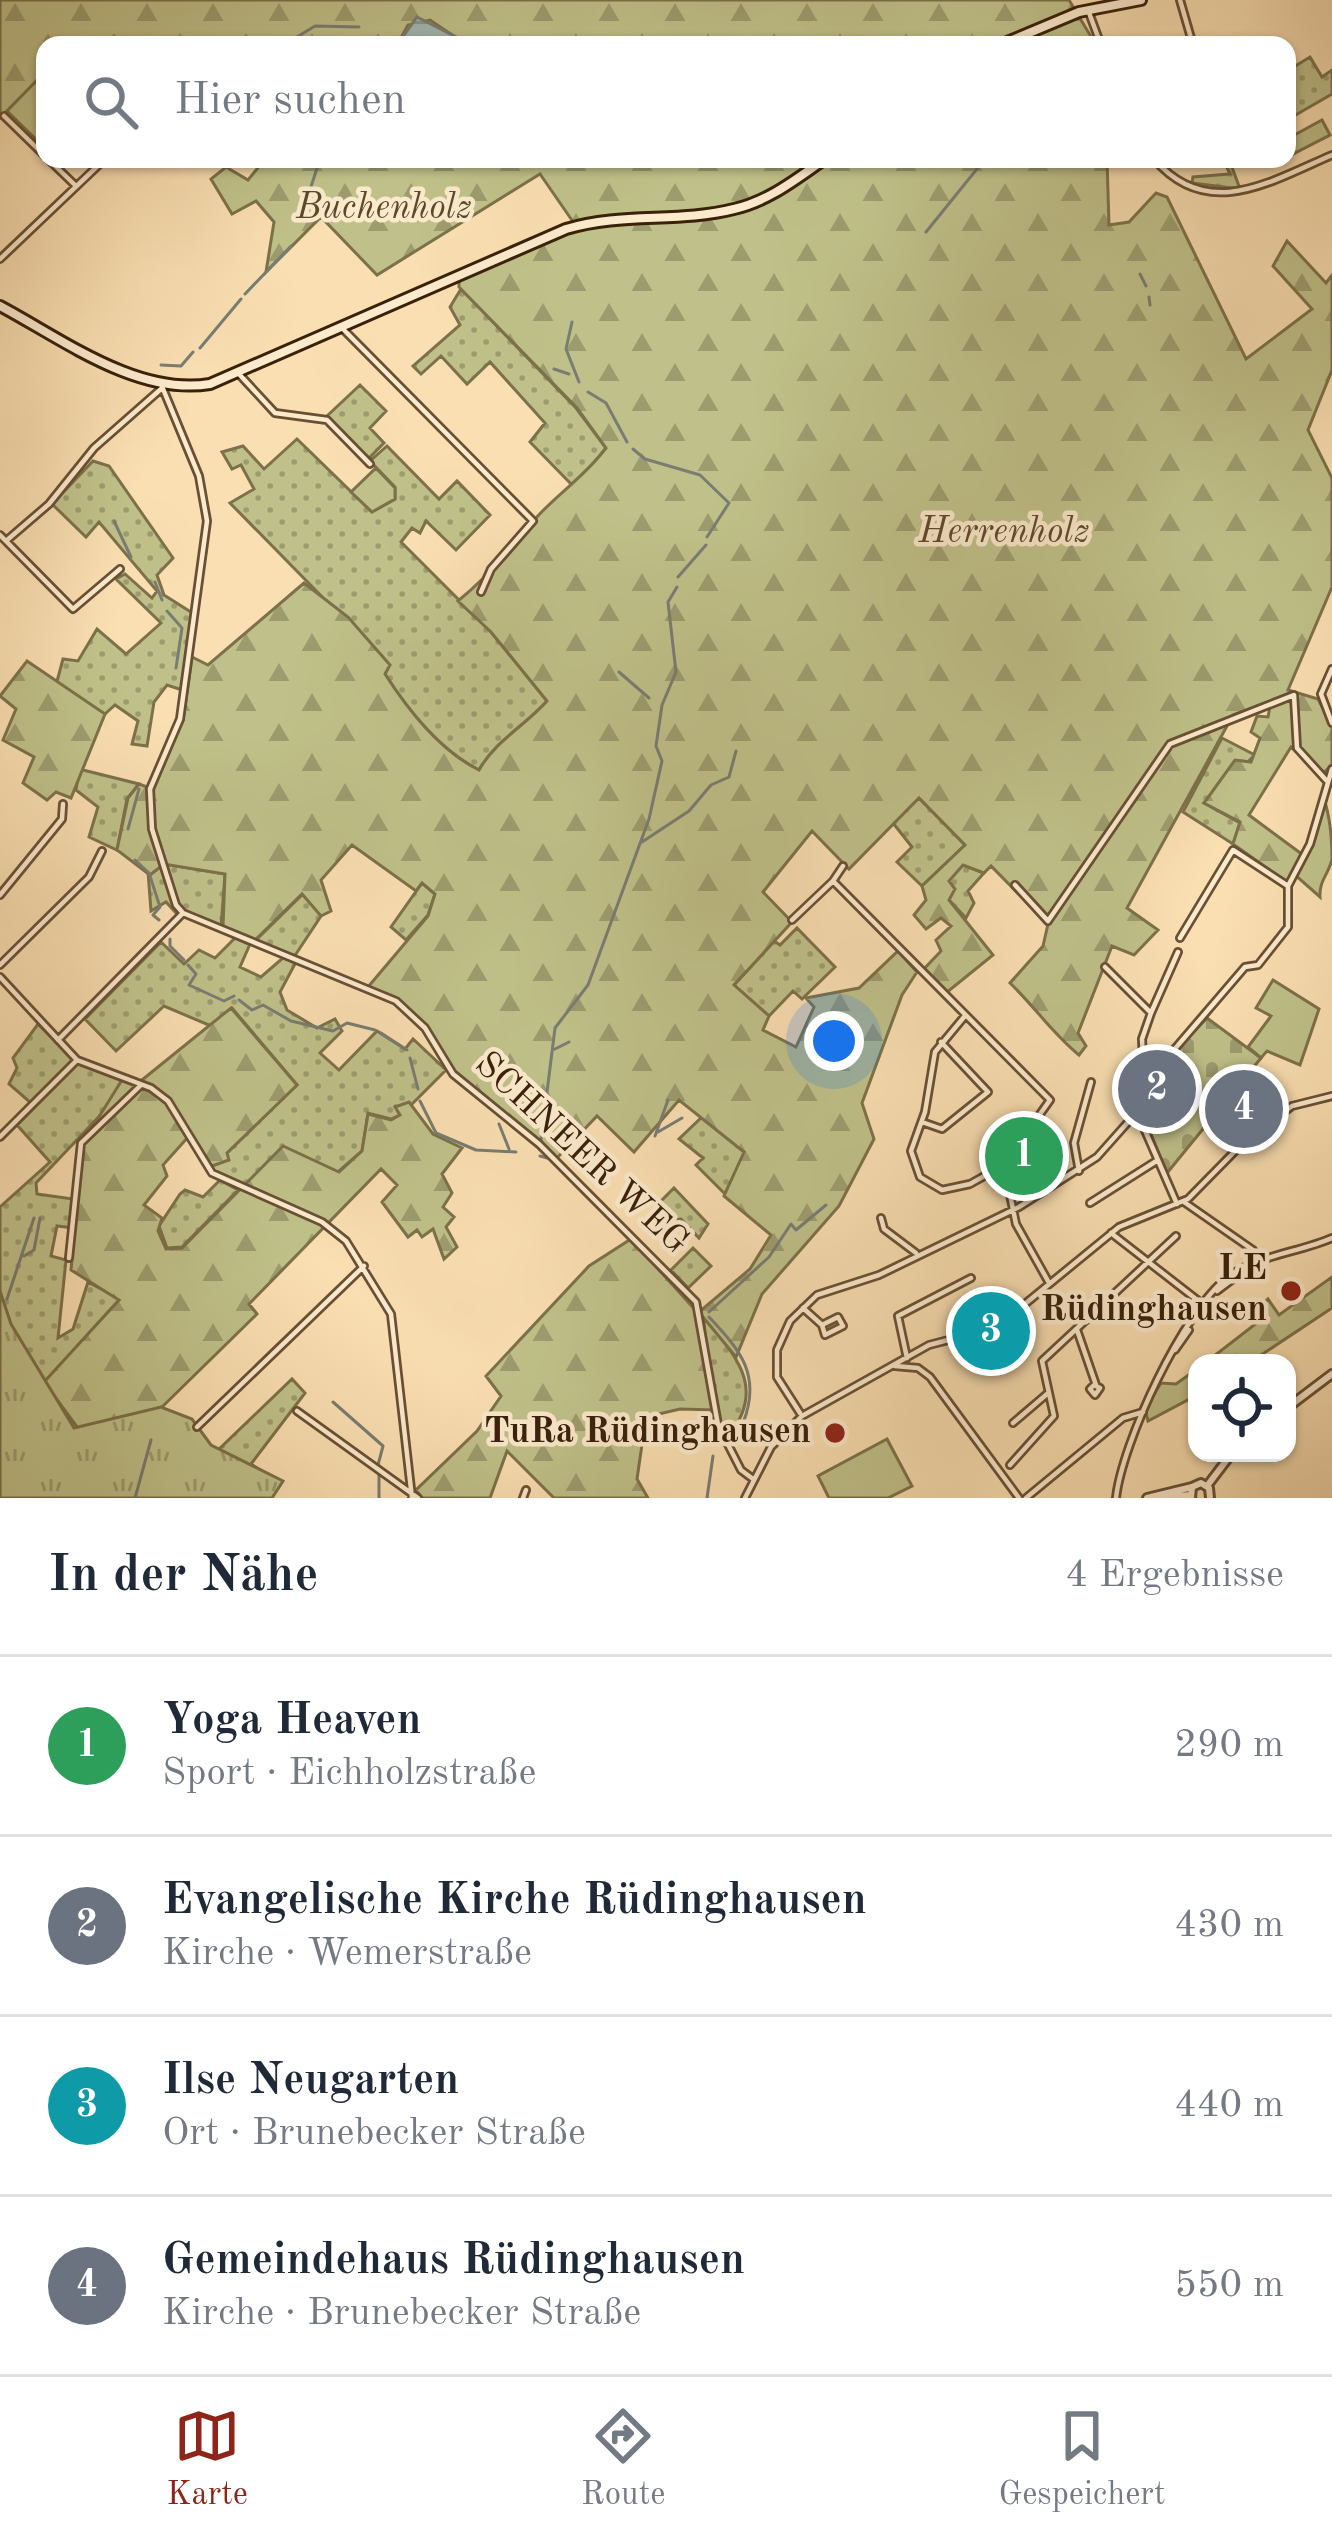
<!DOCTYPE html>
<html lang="de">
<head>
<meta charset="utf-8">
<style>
	body { margin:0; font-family:"Old Standard TT",serif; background:#f2f2f3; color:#1f2937 }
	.controls { position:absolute; right:36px; bottom:36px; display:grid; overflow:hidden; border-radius:24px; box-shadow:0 3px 9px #0004 }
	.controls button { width:108px; height:108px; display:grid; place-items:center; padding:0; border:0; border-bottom:3px solid #e0e1e3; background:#fff; color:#1f2937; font:60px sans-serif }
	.you { position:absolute; left:834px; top:1041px; width:42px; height:42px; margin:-30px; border:9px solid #fff; border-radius:50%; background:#1a73e8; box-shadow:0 0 0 18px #1a73e833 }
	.badge { display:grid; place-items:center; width:78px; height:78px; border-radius:50%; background:#8f2418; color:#fff; font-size:39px; font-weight:700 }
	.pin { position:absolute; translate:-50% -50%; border:6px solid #fff; box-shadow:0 3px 12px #0006 }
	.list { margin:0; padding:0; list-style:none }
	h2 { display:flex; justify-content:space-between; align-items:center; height:156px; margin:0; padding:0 48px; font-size:51px }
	h2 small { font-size:39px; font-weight:400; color:#747a83 }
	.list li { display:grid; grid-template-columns:78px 1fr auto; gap:36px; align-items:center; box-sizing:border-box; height:180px; padding:0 48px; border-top:3px solid #e0e1e3 }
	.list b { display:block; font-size:45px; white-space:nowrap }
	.list p { margin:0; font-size:39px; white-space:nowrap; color:#747a83 }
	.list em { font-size:39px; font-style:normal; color:#747a83 }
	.icon { flex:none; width:66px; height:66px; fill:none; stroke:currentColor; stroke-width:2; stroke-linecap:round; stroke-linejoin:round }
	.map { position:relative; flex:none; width:1332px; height:1498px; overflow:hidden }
	.search { position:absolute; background:#fff; box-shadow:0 3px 9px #0004; left:36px; right:36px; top:36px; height:132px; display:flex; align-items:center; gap:30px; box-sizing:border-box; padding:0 42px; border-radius:24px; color:#747a83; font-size:45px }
	.sheet { height:876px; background:#fff }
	nav { display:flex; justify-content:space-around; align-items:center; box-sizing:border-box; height:168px; border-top:3px solid #e0e1e3; background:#fff; font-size:33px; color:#747a83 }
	nav a { display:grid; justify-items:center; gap:6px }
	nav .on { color:#8f2418 }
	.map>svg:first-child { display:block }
	.grass { fill:url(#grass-dots); stroke:#7c714a; stroke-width:3 }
	.forest { fill:url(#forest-firs); stroke:#7c714a; stroke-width:3 }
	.cemetery { fill:url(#cemetery-stones); stroke:#7c714a; stroke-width:3 }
	.park { fill:url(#park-tufts); stroke:#7c714a; stroke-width:3 }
	.garden { fill:#c0c18a; stroke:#7c714a; stroke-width:3 }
	.water { fill:url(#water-rules); stroke:#797d72; stroke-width:3 }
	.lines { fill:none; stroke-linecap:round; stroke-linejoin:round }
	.stream { stroke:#797d72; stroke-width:3 }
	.minor-casing { stroke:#695034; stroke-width:10 }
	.tertiary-casing { stroke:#695034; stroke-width:12 }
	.secondary-casing { stroke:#39210a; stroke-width:14 }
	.minor { stroke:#fceacd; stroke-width:4.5 }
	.tertiary { stroke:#fceacd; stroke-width:6 }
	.secondary { stroke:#fceacd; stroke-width:8 }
	.poi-dot { fill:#8f2418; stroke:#fceacd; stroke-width:4.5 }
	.labels { text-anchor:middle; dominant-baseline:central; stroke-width:9; stroke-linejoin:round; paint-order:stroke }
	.park-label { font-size:36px; font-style:italic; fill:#5b492a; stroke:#fceacd }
	.street-label { font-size:36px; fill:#39210a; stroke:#fceacd }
	.poi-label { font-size:36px; font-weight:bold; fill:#39210a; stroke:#fceacd; text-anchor:end }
</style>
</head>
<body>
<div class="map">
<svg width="1332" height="1498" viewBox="0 0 1332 1498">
	<defs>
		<pattern id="grass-dots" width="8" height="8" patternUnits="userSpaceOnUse" patternTransform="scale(3)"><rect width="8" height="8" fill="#c0c18a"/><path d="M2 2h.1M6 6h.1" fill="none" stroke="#9d9c6f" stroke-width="1.8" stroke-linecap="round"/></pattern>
		<pattern id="forest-firs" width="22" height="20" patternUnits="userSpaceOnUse" patternTransform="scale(3)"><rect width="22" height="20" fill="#c0c18a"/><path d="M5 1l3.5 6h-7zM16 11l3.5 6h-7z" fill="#9d9c6f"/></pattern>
		<pattern id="cemetery-stones" width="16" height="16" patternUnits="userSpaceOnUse" patternTransform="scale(3)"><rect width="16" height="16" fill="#c0c18a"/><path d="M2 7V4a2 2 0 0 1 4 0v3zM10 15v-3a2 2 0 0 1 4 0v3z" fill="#9d9c6f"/></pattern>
		<pattern id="park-tufts" width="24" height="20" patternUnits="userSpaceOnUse" patternTransform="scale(3)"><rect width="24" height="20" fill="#c0c18a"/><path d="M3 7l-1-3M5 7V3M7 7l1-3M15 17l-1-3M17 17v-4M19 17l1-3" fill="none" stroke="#9d9c6f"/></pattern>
		<pattern id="water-rules" width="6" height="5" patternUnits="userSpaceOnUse" patternTransform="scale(3)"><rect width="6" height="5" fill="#a3bab7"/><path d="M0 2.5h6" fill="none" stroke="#869793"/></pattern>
	</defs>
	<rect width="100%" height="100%" fill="#fadfb2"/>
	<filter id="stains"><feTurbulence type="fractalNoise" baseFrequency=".00167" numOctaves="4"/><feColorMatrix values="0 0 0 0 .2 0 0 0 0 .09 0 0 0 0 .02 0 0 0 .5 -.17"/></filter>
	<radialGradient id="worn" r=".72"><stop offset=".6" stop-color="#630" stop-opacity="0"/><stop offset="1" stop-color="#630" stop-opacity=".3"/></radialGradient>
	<path class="grass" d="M 1310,57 L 1322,77 L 1332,70 L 1332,94 L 1287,120 L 1287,71 Z
		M 1223,159 L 1229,159 L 1240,189 L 1192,183 L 1193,177 L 1230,174 Z
		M 461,289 L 576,408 L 606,448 L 574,487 L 530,442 L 545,423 L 490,362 L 467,384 L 441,356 L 421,374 L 413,366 L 460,325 L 450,307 Z
		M 360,385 L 386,411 L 370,428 L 384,443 L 368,459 L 327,416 Z
		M 297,439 L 372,512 L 395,499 L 395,487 L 370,461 L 387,446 L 439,499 L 457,481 L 490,515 L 456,550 L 426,521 L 420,533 L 412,528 L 401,542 L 491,632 L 547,701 C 525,726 496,740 479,770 C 440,750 408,710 385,674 L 389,665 L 230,503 L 254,489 L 241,465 L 232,469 L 222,452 L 243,446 L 264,469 Z
		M 93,461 L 109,466 L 173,558 L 157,575 L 164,595 L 194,614 L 182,690 L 167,685 L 154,702 L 147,746 L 132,744 L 138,721 L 115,705 L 105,714 L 56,685 L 63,659 L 78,661 L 97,629 L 126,654 L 161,623 L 116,579 L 125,574 L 152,598 L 157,591 L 99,522 L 86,537 L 52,504 Z
		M 1222,738 L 1255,755 L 1204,803 L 1240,823 L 1233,844 L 1183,812 Z
		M 79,769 L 139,784 L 127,799 L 117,850 L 89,837 L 98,807 L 76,790 Z
		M 918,797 L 965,845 L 922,886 L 897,862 L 912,847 L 893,823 Z
		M 164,864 L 225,874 L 221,927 L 176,913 L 166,902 L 151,911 L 148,872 Z
		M 963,865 L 984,873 L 968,891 L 974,903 L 966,918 L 949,900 L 948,881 Z
		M 422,883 L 435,894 L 428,915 L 406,940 L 391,927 Z
		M 303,894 L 321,916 L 294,957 L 255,941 Z
		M 797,928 L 835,967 L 802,999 L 793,991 L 769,1016 L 734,985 L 774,941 L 780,945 Z
		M 235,938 L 250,944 L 240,967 L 261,977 L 284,957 L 296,962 L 280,992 L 287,1010 L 317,1028 L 335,1019 L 342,1031 L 320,1053 L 339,1070 L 377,1031 L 405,1049 L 413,1039 L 446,1070 L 411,1105 L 396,1106 L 400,1115 L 391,1119 L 368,1113 L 362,1151 L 338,1172 L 241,1187 L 209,1167 L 228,1160 L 227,1153 L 297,1085 L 232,1008 L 211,1026 L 164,1006 L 116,1051 L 85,1019 L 161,942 L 184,964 L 199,950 L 215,958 Z
		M 38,1024 L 74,1060 L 32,1104 L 9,1084 L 17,1068 L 13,1058 Z
		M 77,1063 L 122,1080 L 108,1107 L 36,1183 L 37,1194 L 73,1199 L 74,1228 L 57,1226 L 51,1256 L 66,1260 L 58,1338 L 73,1329 L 88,1282 L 120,1299 L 43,1384 L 218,1450 L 292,1379 L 305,1393 L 251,1464 L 279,1483 L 0,1388 L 0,1207 L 50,1162 L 17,1125 Z
		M 702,1117 L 745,1152 L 725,1194 L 696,1165 L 703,1158 L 679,1139 Z
		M 220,1180 L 238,1190 L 182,1247 L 167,1248 L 159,1226 L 180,1194 L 185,1190 L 203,1197 Z
		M 674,1188 L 708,1224 L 699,1238 L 681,1219 L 671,1220 L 662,1213 L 660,1202 Z
		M 693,1248 L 711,1266 L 688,1288 L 671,1270 Z
		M 702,1314 C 736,1357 768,1388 727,1438 L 715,1410 Z"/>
	<path class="forest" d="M 0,0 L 1069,0 L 1096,45 L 453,45 L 455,37 L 430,20 L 408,25 L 397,45 L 45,45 L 45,74 L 0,118 Z
		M 265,159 L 1107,159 L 1109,225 L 1129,222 L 1156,193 L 1167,197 L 1246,359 L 1312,309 L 1273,266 L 1287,241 L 1326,283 L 1332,275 L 1332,370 L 1308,430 L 1332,478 L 1332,587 L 1288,690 L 1318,699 L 1332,725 L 1332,765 L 1323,773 L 1291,747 L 1249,815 L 1303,855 L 1288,883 L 1233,844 L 1240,822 L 1204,803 L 1235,760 L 1251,762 L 1260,738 L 1251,732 L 1257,716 L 1268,717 L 1271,701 L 1233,715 L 1127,908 L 1158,930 L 1134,955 L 1112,946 L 1078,1033 L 1086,1046 L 1079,1055 C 1052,1033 1035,1007 1010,983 L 1043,946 L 1048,924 L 991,866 L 984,873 L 963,865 L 949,881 L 955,889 L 949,900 L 993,955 L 946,993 L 923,970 L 941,951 L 936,940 L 951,926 L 941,918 L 926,929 L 914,915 L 926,900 L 922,886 L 965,845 L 919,798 L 849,869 L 812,831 L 763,892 L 792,922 L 734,985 L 769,1016 L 763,1030 L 796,1047 L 814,1007 L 806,998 L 859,988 L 898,951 L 917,972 L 902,995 L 862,1103 L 874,1139 L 839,1206 L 762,1294 L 736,1357 L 703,1317 L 715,1410 L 680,1409 L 646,1417 L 637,1479 L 648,1498 L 554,1498 L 507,1451 L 490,1498 L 422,1498 L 416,1490 L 477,1431 L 501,1396 L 486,1376 L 589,1266 L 631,1239 L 698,1313 L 750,1269 L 771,1235 L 724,1196 L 744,1152 L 679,1100 L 634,1152 L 597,1116 L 557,1158 L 455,1072 L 426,1026 L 397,1000 L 368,987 L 428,916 L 435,894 L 422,883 L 416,891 L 352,845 L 321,880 L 331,911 L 321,916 L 302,894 L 255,940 L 223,927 L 225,874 L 164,864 L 150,875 L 117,850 L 128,798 L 139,784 L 150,788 L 183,720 L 192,657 L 208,665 L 304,583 L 348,617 L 390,665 L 385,674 C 408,710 440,751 479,770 C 496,740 525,726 547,701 L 491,632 L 458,601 C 485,579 509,552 531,524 C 551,498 582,480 606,448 L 577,408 L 459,287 L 459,280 L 578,229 L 540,174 L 377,275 L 321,217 L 266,272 L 274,222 L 256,201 L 232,214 L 211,179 L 226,167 L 248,180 Z
		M 376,468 L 395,488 L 395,499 L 372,512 L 351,492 Z
		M 27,661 L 105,714 L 71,798 L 56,792 L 47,800 L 23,783 L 34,757 L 3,740 L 16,709 L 0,696 Z
		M 231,1008 L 297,1085 L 227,1153 L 229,1160 L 209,1167 L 189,1136 L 163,1165 L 167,1176 L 144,1205 L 162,1218 L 158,1231 L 166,1249 L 182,1248 L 283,1146 L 339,1172 L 362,1151 L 368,1114 L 391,1120 L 400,1115 L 395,1107 L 409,1102 L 433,1134 L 462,1148 L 442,1174 L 452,1193 L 443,1207 L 454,1217 L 446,1227 L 457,1247 L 444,1259 L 433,1229 L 422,1237 L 417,1230 L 408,1237 L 382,1202 L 397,1185 L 381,1169 L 249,1304 L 257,1314 L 162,1407 L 80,1431 L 44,1382 L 119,1300 L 71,1270 L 82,1144 L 122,1080 L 137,1084 Z
		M 1332,1277 L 1332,1308 L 1249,1363 L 1205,1363 L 1262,1319 L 1259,1307 L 1268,1299 L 1279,1315 Z
		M 1197,1369 L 1197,1395 L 1148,1421 L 1145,1409 L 1161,1383 L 1176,1384 Z"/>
	<path class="cemetery" d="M 1207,1018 L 1261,1058 L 1167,1173 L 1144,1117 L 1175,1082 L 1160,1067 Z"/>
	<path class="park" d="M 0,1291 L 11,1324 L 74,1428 L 161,1407 L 192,1419 L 211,1445 L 283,1481 L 272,1498 L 0,1498 Z"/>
	<path class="garden" d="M 44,73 L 45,74 L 45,148 L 7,111 Z
		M 1322,120 L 1330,135 L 1291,155 L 1287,139 Z
		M 1324,799 C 1330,817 1332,839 1332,859 C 1329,874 1319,880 1320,897 L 1295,875 L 1311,844 Z
		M 1273,980 L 1319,1009 L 1300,1065 L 1267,1051 L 1261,1058 L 1248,1047 L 1271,1016 L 1256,1008 Z
		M 887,1439 L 912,1486 L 888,1498 L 829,1498 L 818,1476 Z"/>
	<path class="water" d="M 417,17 L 456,37 L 453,45 L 397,45 Z"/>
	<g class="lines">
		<path class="stream" d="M 284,45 L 315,26 L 359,27
			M 307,199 L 320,159
			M 926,232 L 985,159
			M 1140,274 L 1146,286
			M 245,294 L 291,246
			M 1149,297 L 1150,305
			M 572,322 L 566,349 L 579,382
			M 200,348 L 241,299
			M 161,365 L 181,366 L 193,352
			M 554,369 L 569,374
			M 588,392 L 606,403 L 627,442
			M 633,449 L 645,459 L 700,475 L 729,503 L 707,537
			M 114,521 L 131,557
			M 678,577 L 706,545
			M 155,582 L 162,600
			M 167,611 L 182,628 L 176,668
			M 619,672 L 649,698
			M 128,829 L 139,789
			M 642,842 L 689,811 L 711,785 L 729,777 L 736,751
			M 135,860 L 149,873 L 160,907 L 153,915 L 159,920
			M 170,939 L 170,946 L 184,960
			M 188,965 L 196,974 L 189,985 L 224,1001 L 234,996
			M 239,1000 L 252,1010 L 263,1005 L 291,1021 L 333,1031 L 347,1023 L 375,1030
			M 381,1033 L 407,1050
			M 555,1049 L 569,1042
			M 410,1058 L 418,1089
			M 420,1101 L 436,1133 L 476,1150 L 516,1152
			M 499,1124 L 509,1149
			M 658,1132 L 682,1118
			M 655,1136 L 668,1100
			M 541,1140 L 555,1028 L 588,985 L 649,819 L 662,761 L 656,746 L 662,705 L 676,672 L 668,602 L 677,587
			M 540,1156 L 547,1158
			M 24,1256 L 34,1250 L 40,1218
			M 7,1299 L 34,1218
			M 709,1312 L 769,1257 L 791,1224 L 796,1230 L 826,1205
			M 709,1317 C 740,1350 762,1375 743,1423
			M 333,1402 L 383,1446 L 378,1465
			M 732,1435 L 740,1426
			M 135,1498 L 151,1440
			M 379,1498 L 379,1474
			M 707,1498 L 713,1456"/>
		<g class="minor-casing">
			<path id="minor" d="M 1180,0 L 1193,45
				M 1088,10 L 1101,45
				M 1205,45 L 1217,45
				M 4,116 L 45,156
				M 48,159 L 76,186
				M 1154,159 C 1208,222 1271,181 1332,155
				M 0,259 L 105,159
				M 342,328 L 533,521 L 491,569 L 481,592
				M 239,374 L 275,413 L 327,420 L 370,464
				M 161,384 L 199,476 L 207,521 L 180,719 L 150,789 L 152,829 L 176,905 L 183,913 L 396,1001 L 425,1028 L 453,1074 L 539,1144 L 696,1302 L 718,1425 L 741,1470 L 753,1479
				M 0,535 L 73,609 L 120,569
				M 6,541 L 49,504 L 94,448 L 161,389
				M 1332,669 L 1321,694 L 1332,723
				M 833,881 L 843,866
				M 1015,885 L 1048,921 L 1170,744 L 1294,695 L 1297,748 L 1326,780
				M 0,895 L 62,819 L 63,804
				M 792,920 L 833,881 L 1050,1100 L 1004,1165 L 1016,1224 L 1048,1281
				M 1180,938 L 1233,850 L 1288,886
				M 0,965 L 89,877 L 102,851
				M 1105,967 L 1151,1013 L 1142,1039 L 1144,1078
				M 0,977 L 77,1060 L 151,1088 L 168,1101 L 212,1173 L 322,1222 L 346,1241 L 391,1314 L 412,1498
				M 1151,1013 L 1178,952
				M 964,1017 L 935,1052 L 925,1112 L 911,1151 L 920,1177 L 942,1190 L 970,1184 L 1004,1165
				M 58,1040 L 183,913
				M 922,1122 L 942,1129 L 988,1092 L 941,1042
				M 0,1137 L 77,1060
				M 1079,1171 L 1074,1143 L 1091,1082
				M 1184,1202 L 1253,1250 L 1260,1264
				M 1090,1203 L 1158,1160
				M 1177,1204 L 1137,1112 L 1137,1093 L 1245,967 L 1258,965 L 1288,927 L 1288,886 L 1310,844 L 1332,769
				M 881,1218 L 884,1229 L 916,1253
				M 1111,1233 L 1205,1306
				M 69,1258 L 81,1143 L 141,1085
				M 1217,1291 L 1241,1273
				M 803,1308 L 822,1325 L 825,1335 L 843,1326 L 838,1317 L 822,1325
				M 1077,1330 L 1096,1385
				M 1175,1350 L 1189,1330
				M 907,1358 L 898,1316 L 971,1278
				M 895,1366 L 918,1368 L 930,1377 L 1019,1498
				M 1094,1385 L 1100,1388 L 1095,1395 L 1090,1389 Z
				M 297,1411 L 418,1498
				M 800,1413 L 777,1377 L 777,1350 L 790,1321 L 817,1295 L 879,1275 L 1019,1207 L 1097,1157 L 1137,1112
				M 1013,1423 L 1047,1394
				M 197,1427 L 364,1266
				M 1010,1465 L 1054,1416 L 1042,1361 L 1176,1236
				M 523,1498 L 526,1490
				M 745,1498 L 771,1447 L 802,1416 L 929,1345 L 983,1331 L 1009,1317 L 1119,1227 L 1188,1199 L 1242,1144 L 1292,1106 L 1332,1096
				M 1026,1498 L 1123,1418 L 1143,1412
				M 1116,1498 C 1122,1443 1183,1311 1228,1277 C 1255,1256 1300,1252 1332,1238"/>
		</g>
		<g class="tertiary-casing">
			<path id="tertiary" d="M 1287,1408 L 1332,1374
				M 1207,1486 L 1232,1453
				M 1147,1498 L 1192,1487
				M 1161,1498 L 1190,1495
				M 1191,1498 L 1192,1487 L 1201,1483 L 1209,1488 L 1210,1498"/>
		</g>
		<g class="secondary-casing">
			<path id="secondary" d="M 1000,45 L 1079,12 L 1141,0
				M 0,306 C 62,339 137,396 210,384 L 566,229 C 621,212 679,223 734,209 C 769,201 796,179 825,159"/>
		</g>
		<use href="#minor" class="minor"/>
		<use href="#tertiary" class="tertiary"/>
		<use href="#secondary" class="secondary"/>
	</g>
	<g class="poi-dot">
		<circle cx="1291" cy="1291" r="12"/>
		<circle cx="835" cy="1433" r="12"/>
	</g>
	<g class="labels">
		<g class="park-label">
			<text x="384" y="209">Buchenholz</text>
			<text x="1004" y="533">Herrenholz</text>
		</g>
		<g class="street-label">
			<text transform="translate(581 1154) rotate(43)">SCHNEER WEG</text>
		</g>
		<g class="poi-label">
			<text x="1267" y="1270">LE<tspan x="1267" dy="41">Rüdinghausen</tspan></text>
			<text x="811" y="1433">TuRa Rüdinghausen</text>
		</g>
	</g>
	<rect width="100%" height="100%" filter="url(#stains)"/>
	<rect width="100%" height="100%" fill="url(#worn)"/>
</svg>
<div class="controls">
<button><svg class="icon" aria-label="locate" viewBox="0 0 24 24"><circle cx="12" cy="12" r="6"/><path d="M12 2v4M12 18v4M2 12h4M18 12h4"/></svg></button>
</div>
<div class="you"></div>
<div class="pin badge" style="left:1024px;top:1156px;background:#2e9e5b">1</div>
<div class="pin badge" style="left:1157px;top:1089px;background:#6b7280">2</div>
<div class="pin badge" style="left:991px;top:1331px;background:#0f9aa8">3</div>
<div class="pin badge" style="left:1244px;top:1109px;background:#6b7280">4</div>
<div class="search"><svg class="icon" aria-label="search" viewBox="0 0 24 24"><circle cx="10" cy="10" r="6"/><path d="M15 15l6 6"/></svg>Hier suchen</div>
</div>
<section class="sheet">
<h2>In der Nähe<small>4 Ergebnisse</small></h2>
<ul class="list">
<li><span class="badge" style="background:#2e9e5b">1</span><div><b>Yoga Heaven</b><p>Sport · Eichholzstraße</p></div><em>290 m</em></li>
<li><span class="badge" style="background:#6b7280">2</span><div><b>Evangelische Kirche Rüdinghausen</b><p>Kirche · Wemerstraße</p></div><em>430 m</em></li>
<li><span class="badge" style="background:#0f9aa8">3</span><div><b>Ilse Neugarten</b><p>Ort · Brunebecker Straße</p></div><em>440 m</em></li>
<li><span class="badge" style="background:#6b7280">4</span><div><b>Gemeindehaus Rüdinghausen</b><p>Kirche · Brunebecker Straße</p></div><em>550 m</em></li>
</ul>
</section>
<nav>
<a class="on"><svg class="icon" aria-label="map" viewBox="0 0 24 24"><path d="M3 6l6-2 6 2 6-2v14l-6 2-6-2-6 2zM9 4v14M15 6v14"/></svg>Karte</a>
<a><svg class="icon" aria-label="directions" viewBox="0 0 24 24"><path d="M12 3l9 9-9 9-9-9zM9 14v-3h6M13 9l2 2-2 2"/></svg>Route</a>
<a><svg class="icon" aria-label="saved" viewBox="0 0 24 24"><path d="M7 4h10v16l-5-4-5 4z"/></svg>Gespeichert</a>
</nav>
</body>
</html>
